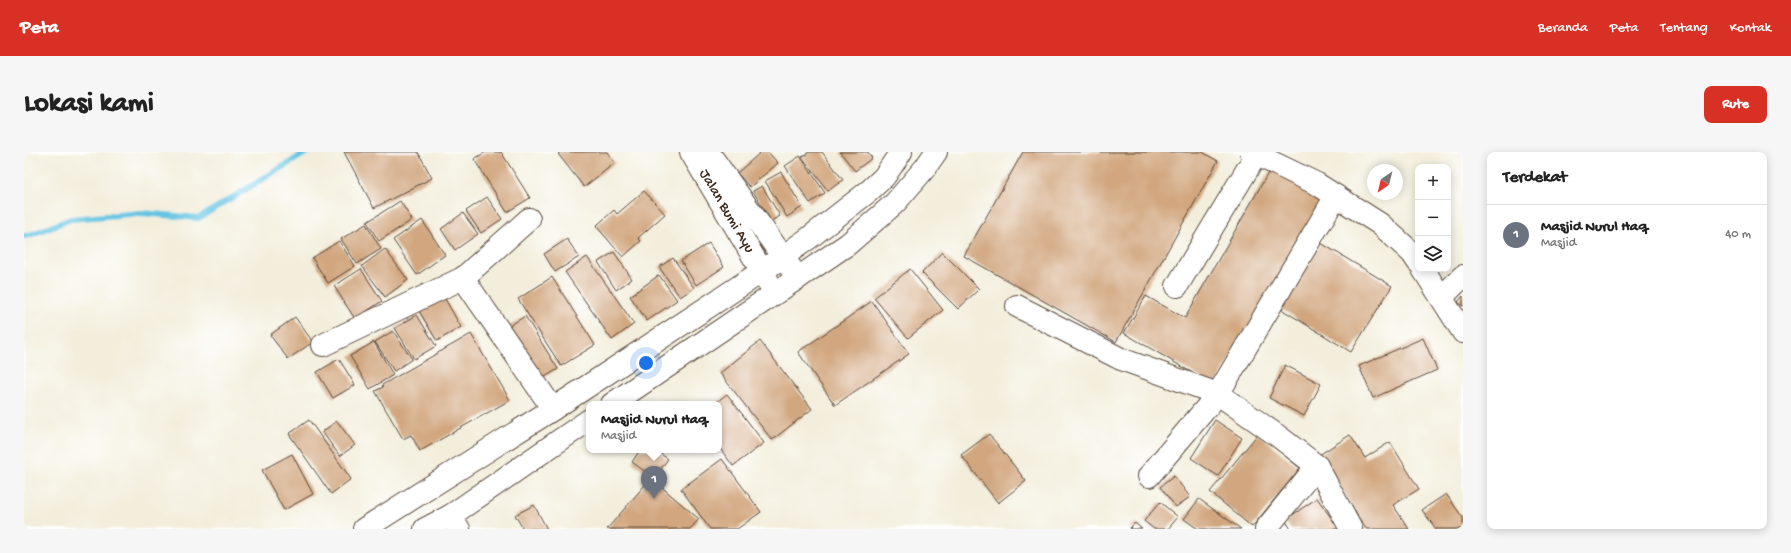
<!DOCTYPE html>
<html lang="id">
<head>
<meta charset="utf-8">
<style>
	body { margin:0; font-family:"Gochi Hand",sans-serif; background:#f6f6f6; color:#222 }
	.controls { position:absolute; right:12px; top:12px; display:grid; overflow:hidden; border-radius:8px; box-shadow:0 2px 10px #0003 }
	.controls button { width:36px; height:36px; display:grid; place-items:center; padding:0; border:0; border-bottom:1px solid #e0e0e0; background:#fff; color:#222; font:20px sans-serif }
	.compass { position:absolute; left:1343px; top:12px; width:36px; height:36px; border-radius:50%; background:#fff; box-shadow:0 2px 10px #0003; rotate:215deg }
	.you { position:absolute; left:622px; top:211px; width:14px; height:14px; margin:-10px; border:3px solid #fff; border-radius:50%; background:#1a73e8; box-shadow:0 0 0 6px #1a73e833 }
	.badge { display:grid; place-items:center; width:26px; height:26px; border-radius:50%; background:#d93025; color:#fff; font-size:13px; font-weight:700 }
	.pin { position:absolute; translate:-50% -33px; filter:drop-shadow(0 1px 2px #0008) }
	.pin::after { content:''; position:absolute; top:21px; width:14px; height:12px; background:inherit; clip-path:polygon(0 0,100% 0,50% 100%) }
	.popup { position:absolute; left:562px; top:249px; width:136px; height:52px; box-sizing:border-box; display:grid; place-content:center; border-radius:8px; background:#fff; filter:drop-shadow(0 1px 3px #0005); font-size:13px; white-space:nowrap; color:#767676 }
	.popup b { font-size:15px; color:#222 }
	.popup::after { content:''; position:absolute; left:50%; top:100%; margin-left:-8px; border:8px solid transparent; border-top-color:#fff }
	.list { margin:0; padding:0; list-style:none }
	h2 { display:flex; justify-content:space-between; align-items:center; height:52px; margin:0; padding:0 16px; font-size:17px }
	h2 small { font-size:13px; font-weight:400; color:#767676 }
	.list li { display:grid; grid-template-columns:26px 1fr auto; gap:12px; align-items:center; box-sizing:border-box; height:60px; padding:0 16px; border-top:1px solid #e0e0e0 }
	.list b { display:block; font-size:15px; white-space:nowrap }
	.list p { margin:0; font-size:13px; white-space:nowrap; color:#767676 }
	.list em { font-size:13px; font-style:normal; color:#767676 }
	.icon { flex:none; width:22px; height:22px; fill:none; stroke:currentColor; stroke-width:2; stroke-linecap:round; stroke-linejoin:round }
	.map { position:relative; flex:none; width:1439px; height:377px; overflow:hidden; border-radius:8px }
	header { display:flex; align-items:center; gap:24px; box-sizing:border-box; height:56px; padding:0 20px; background:#d93025; color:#fff }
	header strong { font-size:19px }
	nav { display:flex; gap:22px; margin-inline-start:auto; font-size:14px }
	.intro { display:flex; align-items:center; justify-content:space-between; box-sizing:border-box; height:96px; padding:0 24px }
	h1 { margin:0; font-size:28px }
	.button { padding:10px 18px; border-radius:8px; background:#d93025; color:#fff; font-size:14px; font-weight:700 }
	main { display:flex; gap:24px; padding:0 24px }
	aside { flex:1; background:#fff; border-radius:8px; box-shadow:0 2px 10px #0003 }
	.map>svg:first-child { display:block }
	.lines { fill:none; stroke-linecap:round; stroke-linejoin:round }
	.stream { stroke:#65c5e3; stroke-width:6 }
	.building { fill:#d2a780 }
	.minor-casing { stroke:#57473a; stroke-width:24 }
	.highway-casing { stroke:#57473a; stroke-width:24 }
	.minor { stroke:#fff; stroke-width:22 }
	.highway { stroke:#fff; stroke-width:22 }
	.labels { text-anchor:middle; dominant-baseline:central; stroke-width:3; stroke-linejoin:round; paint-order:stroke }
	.street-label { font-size:15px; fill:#3b2a1e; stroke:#fff }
</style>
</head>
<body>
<header>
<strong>Peta</strong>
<nav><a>Beranda</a><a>Peta</a><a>Tentang</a><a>Kontak</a></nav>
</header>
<div class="intro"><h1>Lokasi kami</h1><a class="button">Rute</a></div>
<main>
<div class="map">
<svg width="1439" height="377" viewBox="0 0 1439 377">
	<rect width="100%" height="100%" fill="#fff"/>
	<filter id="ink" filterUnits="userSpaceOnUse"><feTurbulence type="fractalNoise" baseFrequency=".025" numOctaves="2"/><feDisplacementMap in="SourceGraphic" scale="8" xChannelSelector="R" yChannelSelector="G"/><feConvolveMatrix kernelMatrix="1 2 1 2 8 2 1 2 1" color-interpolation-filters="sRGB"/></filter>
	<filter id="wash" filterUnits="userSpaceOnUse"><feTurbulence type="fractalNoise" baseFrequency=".012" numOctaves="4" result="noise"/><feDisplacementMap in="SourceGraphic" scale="16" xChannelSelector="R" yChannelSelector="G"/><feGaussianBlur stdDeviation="0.9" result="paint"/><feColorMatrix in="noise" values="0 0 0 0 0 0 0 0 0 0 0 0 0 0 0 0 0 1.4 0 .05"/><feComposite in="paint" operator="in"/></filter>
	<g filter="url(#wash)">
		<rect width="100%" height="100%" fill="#f3eedc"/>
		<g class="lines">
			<path class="stream" d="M 0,84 L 3,84 L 47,67 L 117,61 L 175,66 L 283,0"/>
		</g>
		<g id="blocks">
			<path class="building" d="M 320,0 L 394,0 L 408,26 L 350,56 Z
				M 462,0 L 477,0 L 506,46 L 483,60 L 450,7 Z
				M 537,0 L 583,0 L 591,11 L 560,35 L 534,2 Z
				M 737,0 L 744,0 L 754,11 L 726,35 L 713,21 Z
				M 785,0 L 798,0 L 819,28 L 804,39 L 778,5 Z
				M 816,0 L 844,0 L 848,6 L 831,19 Z
				M 999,0 L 1178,0 L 1194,9 L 1092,190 L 940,104 Z
				M 776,4 L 801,41 L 786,51 L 761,14 Z
				M 1247,16 L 1299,46 L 1191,234 L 1100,181 L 1122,144 L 1161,166 Z
				M 757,20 L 778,55 L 763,65 L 741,29 Z
				M 738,34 L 756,64 L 747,69 L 729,39 Z
				M 620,39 L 641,62 L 614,86 L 617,89 L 599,105 L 572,74 L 590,58 L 593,62 Z
				M 463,45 L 478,67 L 457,81 L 442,59 Z
				M 376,49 L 388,68 L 355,89 L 343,70 Z
				M 439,61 L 454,82 L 431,98 L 417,77 Z
				M 398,68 L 421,103 L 393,123 L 369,88 Z
				M 342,72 L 357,97 L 333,112 L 317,87 Z
				M 543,87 L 555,105 L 531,120 L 520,102 Z
				M 315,89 L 331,114 L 304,131 L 288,106 Z
				M 685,91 L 700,115 L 672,133 L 657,109 Z
				M 1297,91 L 1368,134 L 1327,200 L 1257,157 Z
				M 361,97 L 384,128 L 361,145 L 338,114 Z
				M 590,100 L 608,127 L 592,138 L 574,110 Z
				M 918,100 L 955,137 L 934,157 L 898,121 Z
				M 563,105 L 610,172 L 588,188 L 541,120 Z
				M 649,106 L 670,136 L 656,145 L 635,115 Z
				M 337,117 L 358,149 L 331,167 L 310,134 Z
				M 886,117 L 919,158 L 884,186 L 850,146 Z
				M 635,123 L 653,148 L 623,169 L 606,144 Z
				M 528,125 L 571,193 L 537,214 L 494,147 Z
				M 1439,144 L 1439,154 L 1434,150 Z
				M 420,145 L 437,175 L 413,189 L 395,159 Z
				M 848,149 L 885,202 L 811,253 L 774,200 Z
				M 393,163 L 412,194 L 390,207 L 371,176 Z
				M 501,164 L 534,217 L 516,228 L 482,176 Z
				M 271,165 L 289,190 L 264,207 L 246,183 Z
				M 369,179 L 388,207 L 370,219 L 351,190 Z
				M 447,182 L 486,248 L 396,299 L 387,283 L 379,287 L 351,239 L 359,235 L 358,233 Z
				M 1399,186 L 1413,218 L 1349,246 L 1335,214 Z
				M 736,189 L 788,257 L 748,288 L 696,221 Z
				M 350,190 L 369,223 L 346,237 L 326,204 Z
				M 315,207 L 331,233 L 309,246 L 293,220 Z
				M 1261,213 L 1297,232 L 1280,264 L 1245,246 Z
				M 703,242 L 740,291 L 709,314 L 695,295 L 695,252 L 690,252 Z
				M 285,268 L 327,327 L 307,342 L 265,282 Z
				M 1191,268 L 1218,286 L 1194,324 L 1167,306 Z
				M 313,269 L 331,293 L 316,304 L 298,280 Z
				M 965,282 L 1002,329 L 974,351 L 937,303 Z
				M 1234,282 L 1276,316 L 1228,375 L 1186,340 Z
				M 1326,283 L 1341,306 L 1366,290 L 1395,337 L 1369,353 L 1385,377 L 1342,377 L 1295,303 Z
				M 616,298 L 631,298 L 644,307 L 630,326 L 608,310 Z
				M 268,302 L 289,342 L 260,358 L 238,318 Z
				M 698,307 L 737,360 L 713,377 L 686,377 L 657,337 Z
				M 1150,324 L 1166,345 L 1152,355 L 1136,335 Z
				M 627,326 L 675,367 L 666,377 L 583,377 Z
				M 1422,342 L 1439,366 L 1439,377 L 1412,377 L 1398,358 Z
				M 1293,346 L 1315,377 L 1267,377 L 1261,368 Z
				M 1175,347 L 1217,377 L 1174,377 L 1160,367 Z
				M 1136,350 L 1154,365 L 1144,377 L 1130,377 L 1120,369 Z
				M 510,353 L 523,377 L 499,377 L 491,363 Z
				M 1111,371 L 1118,377 L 1105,377 Z"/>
		</g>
	</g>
	<g filter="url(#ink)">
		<use href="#blocks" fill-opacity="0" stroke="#57473a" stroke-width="1"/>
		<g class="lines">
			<g class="minor-casing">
				<g id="minor">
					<path id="s1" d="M 667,0 L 751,141"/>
					<path d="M 684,0 L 774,126"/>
					<path d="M 1227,0 L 1293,32 L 1356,72 L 1388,101 L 1394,110"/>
					<path d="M 1399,117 L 1439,180"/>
					<path d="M 439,126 L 529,257"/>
					<path d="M 1153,134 L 1232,3"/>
					<path d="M 1418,145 L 1439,124"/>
					<path d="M 993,154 L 1097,207 L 1194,242 L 1254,284 L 1293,314 L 1327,377"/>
					<path d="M 299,193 L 439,126 L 505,67"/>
					<path d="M 1125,324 L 1194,242 L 1312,44"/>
					<path d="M 426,364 L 435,377"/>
					<path d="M 1242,377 L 1293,314"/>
				</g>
			</g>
			<g class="highway-casing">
				<path id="highway" d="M 588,252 L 824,92 L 871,51 L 901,16 L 912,0
					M 340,377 L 529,257 L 737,120 L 785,86 L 845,39 L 860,25 L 877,0
					M 401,377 L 426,364 L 565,268"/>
			</g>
			<use href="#minor" class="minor"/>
			<use href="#highway" class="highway"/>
		</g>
	</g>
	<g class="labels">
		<g class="street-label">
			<text stroke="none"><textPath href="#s1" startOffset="69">Jalan Bumi Ayu</textPath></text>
		</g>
	</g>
</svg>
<div class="controls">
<button>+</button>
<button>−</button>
<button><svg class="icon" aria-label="layers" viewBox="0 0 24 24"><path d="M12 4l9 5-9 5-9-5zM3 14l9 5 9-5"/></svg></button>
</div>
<svg class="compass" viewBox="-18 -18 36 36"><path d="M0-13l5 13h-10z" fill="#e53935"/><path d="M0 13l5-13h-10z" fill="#767676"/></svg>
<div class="you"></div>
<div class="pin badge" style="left:630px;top:347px;background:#6b7280">1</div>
<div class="popup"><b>Masjid Nurul Haq</b>Masjid</div>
</div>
<aside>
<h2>Terdekat<small></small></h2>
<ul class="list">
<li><span class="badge" style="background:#6b7280">1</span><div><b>Masjid Nurul Haq</b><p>Masjid</p></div><em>40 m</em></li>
</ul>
</aside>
</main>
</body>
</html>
